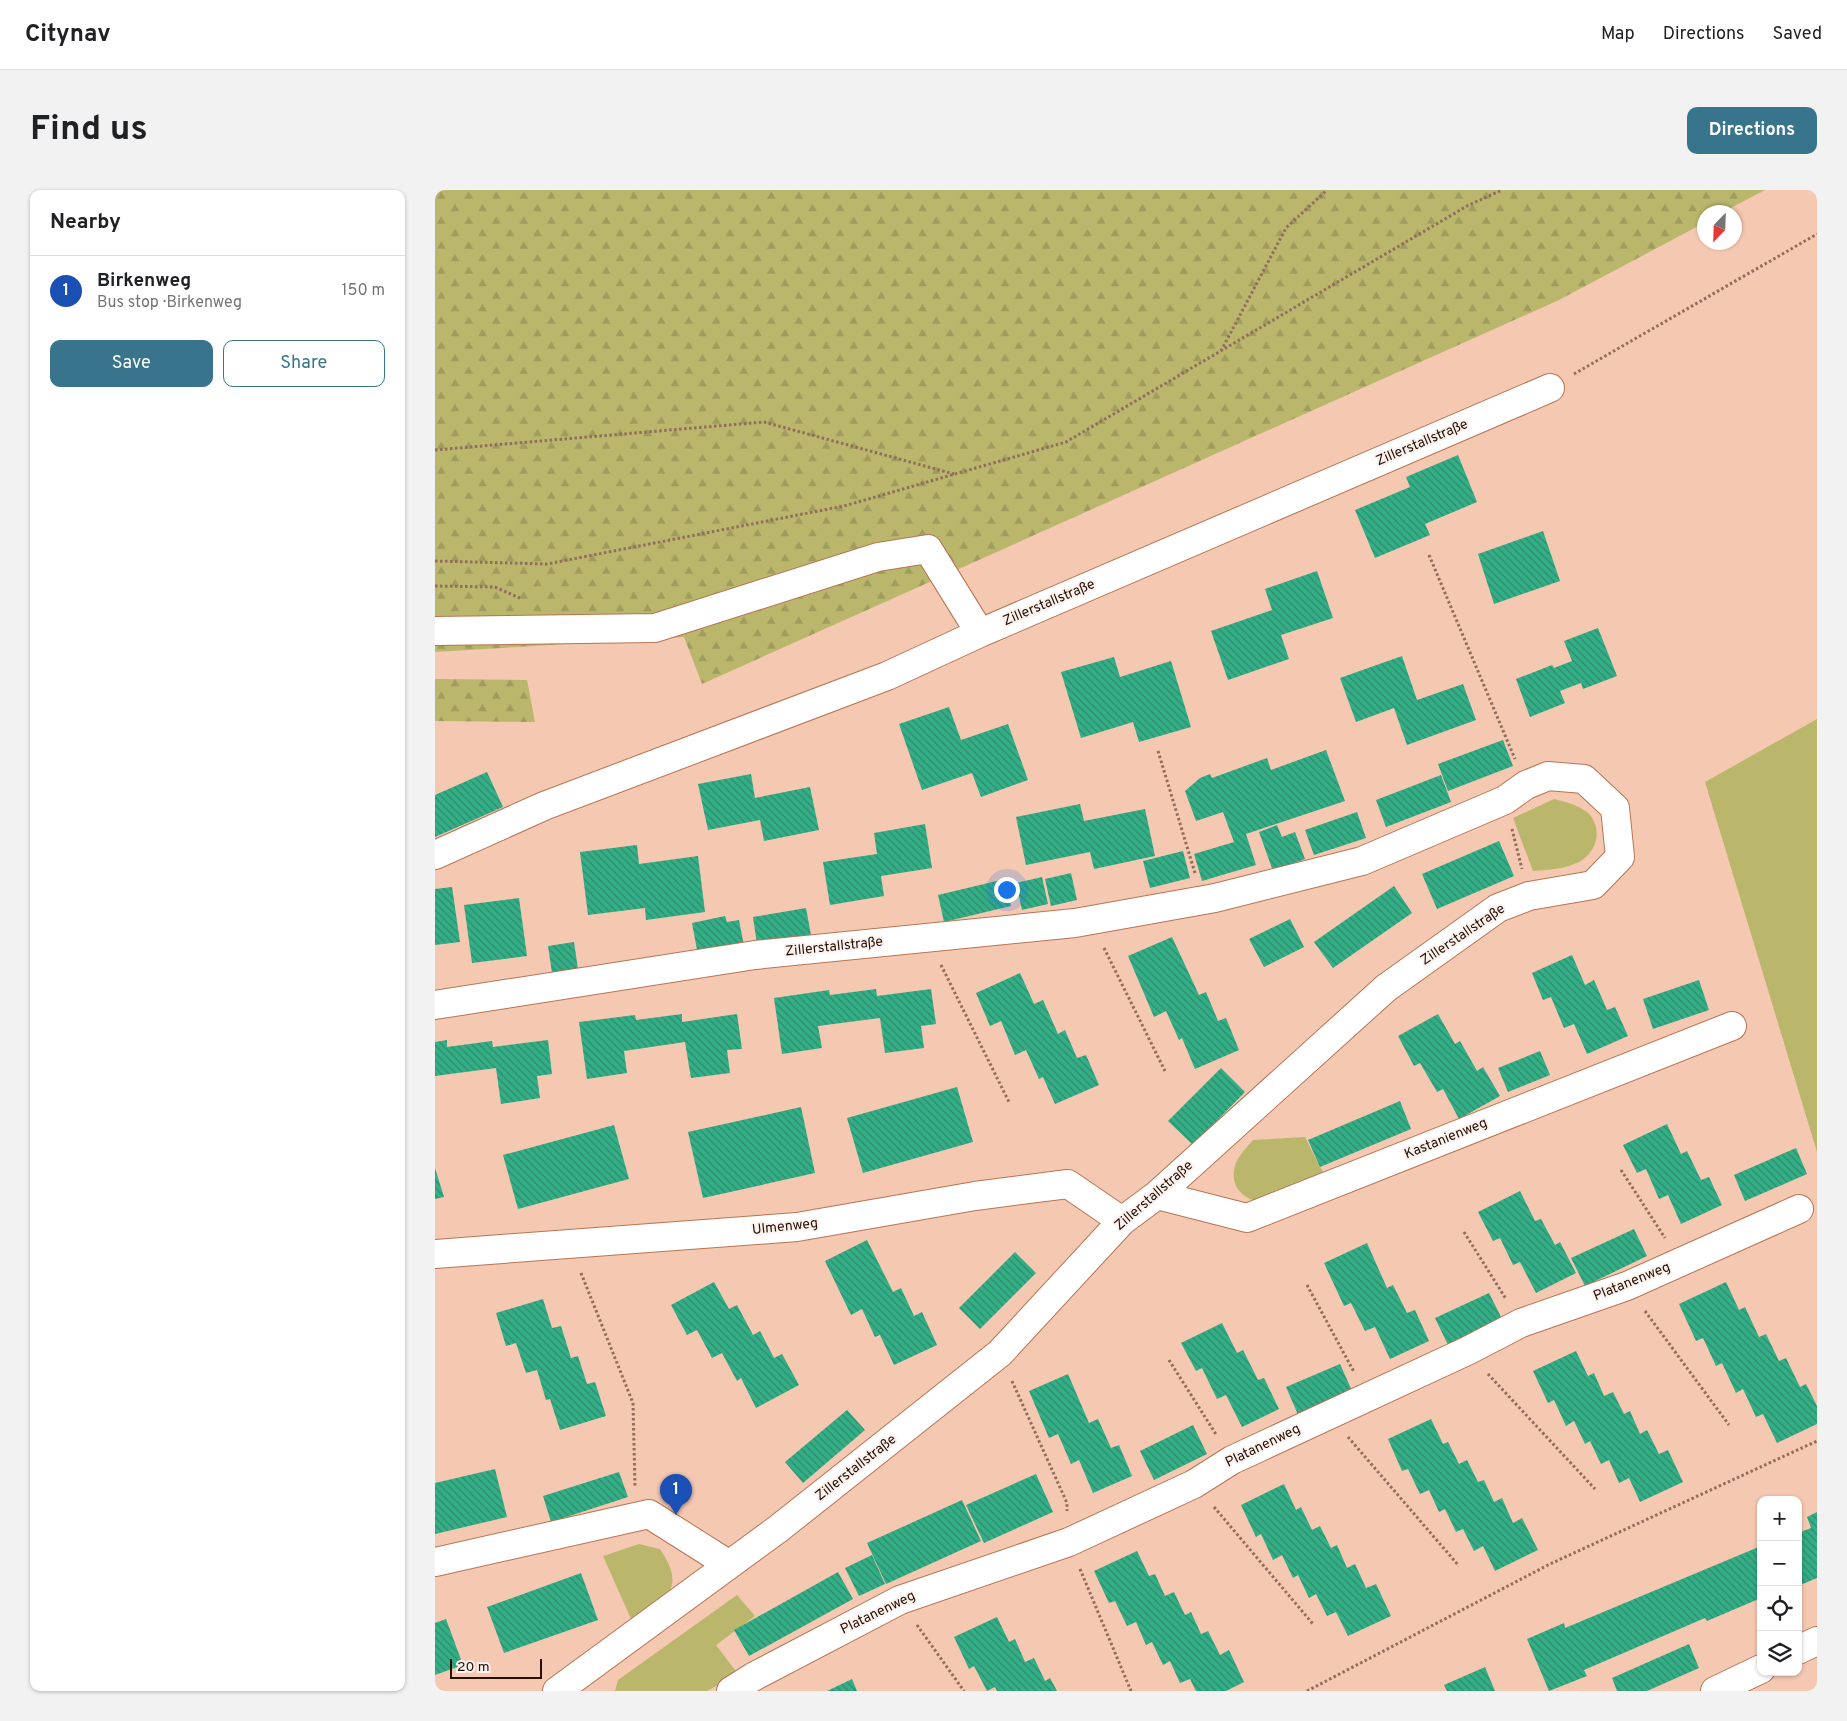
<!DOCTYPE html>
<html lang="en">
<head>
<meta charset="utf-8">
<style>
	body { margin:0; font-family:Overpass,sans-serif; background:#f2f2f2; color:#202124 }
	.controls { position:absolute; right:15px; bottom:15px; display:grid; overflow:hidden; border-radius:10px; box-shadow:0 1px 4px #0004 }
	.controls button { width:45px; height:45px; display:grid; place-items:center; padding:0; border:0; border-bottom:1px solid #e0e0e0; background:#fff; color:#202124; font:25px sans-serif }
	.compass { position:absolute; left:1262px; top:15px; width:45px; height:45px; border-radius:50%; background:#fff; box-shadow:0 1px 4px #0004; rotate:203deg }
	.scale { position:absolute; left:15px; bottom:12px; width:92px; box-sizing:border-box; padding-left:5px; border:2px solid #290f03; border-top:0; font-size:14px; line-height:18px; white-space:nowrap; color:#290f03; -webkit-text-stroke:4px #faf2ee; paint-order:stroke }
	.you { position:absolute; left:571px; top:699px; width:18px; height:18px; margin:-12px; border:4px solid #fff; border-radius:50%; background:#1a73e8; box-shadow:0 0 0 8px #1a73e833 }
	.badge { display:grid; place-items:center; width:32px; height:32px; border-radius:50%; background:#38748c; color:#fff; font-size:16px; font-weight:700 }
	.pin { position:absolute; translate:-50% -41px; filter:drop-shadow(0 1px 2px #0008) }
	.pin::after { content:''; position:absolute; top:26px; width:18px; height:15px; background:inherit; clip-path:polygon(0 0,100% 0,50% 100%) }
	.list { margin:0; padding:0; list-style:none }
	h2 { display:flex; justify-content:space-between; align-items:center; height:65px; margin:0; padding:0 20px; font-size:21px }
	h2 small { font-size:16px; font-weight:400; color:#757577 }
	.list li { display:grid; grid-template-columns:32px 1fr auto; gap:15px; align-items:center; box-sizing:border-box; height:70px; padding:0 20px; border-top:1px solid #e0e0e0 }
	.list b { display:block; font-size:19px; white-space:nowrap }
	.list p { margin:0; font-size:16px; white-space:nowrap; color:#757577 }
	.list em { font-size:16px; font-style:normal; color:#757577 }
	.actions { display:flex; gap:10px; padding:15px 20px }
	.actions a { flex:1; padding:11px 0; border:1px solid #38748c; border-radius:10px; text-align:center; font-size:18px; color:#38748c }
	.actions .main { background:#38748c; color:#fff }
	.icon { flex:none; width:28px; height:28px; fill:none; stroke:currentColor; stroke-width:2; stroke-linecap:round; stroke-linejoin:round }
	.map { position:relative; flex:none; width:1382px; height:1501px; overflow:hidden; border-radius:10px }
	header { display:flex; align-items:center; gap:30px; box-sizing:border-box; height:70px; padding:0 25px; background:#fff; border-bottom:1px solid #e0e0e0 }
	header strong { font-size:24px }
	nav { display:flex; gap:28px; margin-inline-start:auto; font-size:18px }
	.intro { display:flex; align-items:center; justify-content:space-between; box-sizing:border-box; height:120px; padding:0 30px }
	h1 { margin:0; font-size:35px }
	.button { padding:12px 22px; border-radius:10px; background:#38748c; color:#fff; font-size:18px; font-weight:700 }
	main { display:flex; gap:30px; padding:0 30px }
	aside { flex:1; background:#fff; border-radius:10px; box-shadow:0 1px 4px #0004 }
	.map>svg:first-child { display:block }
	.grass { fill:#bab76d }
	.forest { fill:url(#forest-firs) }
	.building { fill:url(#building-back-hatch) }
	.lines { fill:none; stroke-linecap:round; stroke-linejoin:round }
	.minor-casing { stroke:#b87452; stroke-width:30 }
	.path { stroke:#906d5c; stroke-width:3; stroke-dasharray:2.5 2.5; stroke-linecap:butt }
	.minor { stroke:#fff; stroke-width:28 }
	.labels { text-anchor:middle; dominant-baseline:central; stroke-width:4; stroke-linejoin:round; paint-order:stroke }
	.street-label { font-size:14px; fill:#290f03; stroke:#faf2ee }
</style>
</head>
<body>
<header>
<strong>Citynav</strong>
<nav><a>Map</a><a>Directions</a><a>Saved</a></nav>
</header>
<div class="intro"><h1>Find us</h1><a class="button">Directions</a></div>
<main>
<aside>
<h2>Nearby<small></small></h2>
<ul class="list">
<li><span class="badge" style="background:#1a4fb4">1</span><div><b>Birkenweg</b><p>Bus stop · Birkenweg</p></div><em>150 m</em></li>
</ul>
<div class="actions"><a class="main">Save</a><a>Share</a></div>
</aside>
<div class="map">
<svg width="1382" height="1501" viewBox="0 0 1382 1501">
	<defs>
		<pattern id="forest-firs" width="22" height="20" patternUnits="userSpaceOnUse" patternTransform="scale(1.25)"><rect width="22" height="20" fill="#bab76d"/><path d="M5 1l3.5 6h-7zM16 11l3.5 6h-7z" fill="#a09c5d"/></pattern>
		<pattern id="building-back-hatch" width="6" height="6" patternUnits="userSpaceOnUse" patternTransform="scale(1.25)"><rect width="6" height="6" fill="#34ae86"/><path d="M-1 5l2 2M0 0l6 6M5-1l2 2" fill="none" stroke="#2c8c6b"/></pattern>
	</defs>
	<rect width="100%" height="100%" fill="#f5c8b2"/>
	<path class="grass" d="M 1382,529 L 1382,962 L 1270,592 Z
		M 1119,609 C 1131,612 1147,616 1155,625 C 1168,641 1161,663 1144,672 C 1130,679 1114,680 1098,681 L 1078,628 Z
		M 870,947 L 885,977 L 892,987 C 880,993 846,1012 836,1013 C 814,1014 793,1000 800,976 C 802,967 812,957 818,950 Z
		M 204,1354 L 225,1359 C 252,1399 232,1410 196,1429 L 168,1366 Z
		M 302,1405 L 320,1426 L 281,1455 L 303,1484 L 272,1501 L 180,1501 L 183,1490 Z"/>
	<path class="forest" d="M 0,0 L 1330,0 L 1288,22 L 1270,22 L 1269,33 L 1124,110 L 267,494 L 249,447 L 0,462 Z
		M 0,489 L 92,490 L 100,532 L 0,531 Z"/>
	<path class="building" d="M 1023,265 L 1042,312 L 990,334 L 995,345 L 940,368 L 920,320 L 975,297 L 971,287 Z
		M 1108,341 L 1125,391 L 1059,414 L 1043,364 Z
		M 882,381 L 898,428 L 846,445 L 854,469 L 793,490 L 776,441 L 837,420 L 830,399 Z
		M 1163,438 L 1182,486 L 1148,499 L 1146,493 L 1125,501 L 1130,513 L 1095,527 L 1081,489 L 1117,475 L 1119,478 L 1137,471 L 1129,451 Z
		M 967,466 L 982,510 L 1028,494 L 1041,530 L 972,555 L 959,518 L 921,532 L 905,488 Z
		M 679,467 L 685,487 L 736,471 L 756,537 L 704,552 L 698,532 L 646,548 L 626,482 Z
		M 514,517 L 526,550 L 573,534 L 593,590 L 546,607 L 537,583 L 487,600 L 464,534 Z
		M 1068,550 L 1078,576 L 1013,601 L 1003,574 Z
		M 891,560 L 910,611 L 811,644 L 821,675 L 767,691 L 759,664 L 799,652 L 788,622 L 761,631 L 750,601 L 765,588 L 775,584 L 777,588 L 832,568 L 836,580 Z
		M 52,582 L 68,617 L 0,647 L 0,605 Z
		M 316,584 L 320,608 L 375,597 L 384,640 L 329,651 L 325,630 L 273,640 L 263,594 Z
		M 1006,585 L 1016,612 L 951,637 L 941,610 Z
		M 645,614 L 649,631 L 710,619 L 720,666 L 659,679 L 655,662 L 591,675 L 581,627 Z
		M 922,622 L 931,648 L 879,665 L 870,640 Z
		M 490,634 L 497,678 L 446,686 L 449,706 L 395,715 L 388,672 L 442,664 L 439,643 Z
		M 842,635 L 847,647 L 860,642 L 870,669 L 838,681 L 824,642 Z
		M 1064,651 L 1079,686 L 1002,719 L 987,684 Z
		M 202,655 L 204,674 L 263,666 L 270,722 L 211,730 L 210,718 L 153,725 L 145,662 Z
		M 748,661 L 755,688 L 715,698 L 708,671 Z
		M 636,683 L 642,710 L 616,716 L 610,689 Z
		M 607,687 L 613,714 L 587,720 L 581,693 Z
		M 570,689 L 576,716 L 509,732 L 503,705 Z
		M 959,696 L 977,723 L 898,778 L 879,752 Z
		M 17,697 L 25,752 L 0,755 L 0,699 Z
		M 84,708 L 92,766 L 37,773 L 29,715 Z
		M 371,718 L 376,745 L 322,754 L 318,727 Z
		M 290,726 L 292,732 L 304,730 L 309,756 L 263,765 L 257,733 Z
		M 855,729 L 869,757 L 829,777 L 814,749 Z
		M 737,747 L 764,805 L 771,802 L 783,831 L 791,828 L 804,860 L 760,879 L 747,848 L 744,850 L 731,821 L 719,827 L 693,766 Z
		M 139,752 L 143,779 L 117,783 L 113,756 Z
		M 1137,765 L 1150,795 L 1159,790 L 1172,820 L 1180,817 L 1193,846 L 1152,864 L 1139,834 L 1129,838 L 1116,807 L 1108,810 L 1097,783 Z
		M 585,783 L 599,814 L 608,810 L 623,844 L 630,840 L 642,868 L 651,865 L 664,895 L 620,914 L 608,887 L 604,889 L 591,860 L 580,865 L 566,831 L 555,836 L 541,803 Z
		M 1264,790 L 1274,820 L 1218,839 L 1208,809 Z
		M 441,799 L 442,806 L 496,799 L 501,834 L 486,836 L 489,858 L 450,863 L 445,828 L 383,836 L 387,858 L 347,864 L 339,808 L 394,800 L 395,805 Z
		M 247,824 L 247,832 L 302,824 L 307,859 L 292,860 L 295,883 L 256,888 L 250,852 L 189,861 L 192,883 L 152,889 L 144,832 L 200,825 L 201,830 Z
		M 1003,824 L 1020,854 L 1025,851 L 1042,881 L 1048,877 L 1065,906 L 1024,929 L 1008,899 L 1002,902 L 985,873 L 979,876 L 963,846 Z
		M 12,850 L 12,857 L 57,851 L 58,857 L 113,850 L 117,884 L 102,886 L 105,908 L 66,914 L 61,878 L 0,886 L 0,852 Z
		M 1105,861 L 1115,885 L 1073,902 L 1063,878 Z
		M 786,878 L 810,902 L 758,955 L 733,931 Z
		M 522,897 L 538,952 L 428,983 L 412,928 Z
		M 965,911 L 976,939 L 885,977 L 873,950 Z
		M 366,917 L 380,983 L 268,1008 L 253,942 Z
		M 1232,934 L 1246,964 L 1252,961 L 1266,990 L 1274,987 L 1287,1015 L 1246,1034 L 1233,1005 L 1224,1009 L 1211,979 L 1202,983 L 1188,955 Z
		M 179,935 L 194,989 L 83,1019 L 68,965 Z
		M 1361,958 L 1372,984 L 1310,1011 L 1299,985 Z
		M 0,978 L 9,1007 L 0,1009 Z
		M 1085,1001 L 1100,1031 L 1106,1029 L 1120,1055 L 1125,1052 L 1141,1083 L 1101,1103 L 1085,1072 L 1078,1075 L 1065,1048 L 1058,1051 L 1043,1022 Z
		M 1199,1039 L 1212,1066 L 1150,1096 L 1136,1068 Z
		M 432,1050 L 458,1102 L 466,1098 L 479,1126 L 487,1122 L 502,1155 L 459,1175 L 445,1145 L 440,1147 L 427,1119 L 416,1125 L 390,1071 Z
		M 932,1053 L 952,1098 L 958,1095 L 972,1123 L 980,1120 L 994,1151 L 955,1169 L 940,1137 L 930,1141 L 916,1113 L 909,1116 L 889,1073 Z
		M 580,1062 L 601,1083 L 545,1139 L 524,1118 Z
		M 279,1092 L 294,1119 L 302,1115 L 318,1145 L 325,1141 L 339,1168 L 347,1164 L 364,1195 L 321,1218 L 306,1188 L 302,1191 L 287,1163 L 277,1168 L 262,1140 L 252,1145 L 236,1115 Z
		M 1291,1092 L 1304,1120 L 1310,1117 L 1324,1147 L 1331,1144 L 1344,1171 L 1351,1168 L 1365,1197 L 1371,1194 L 1382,1216 L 1382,1234 L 1342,1253 L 1328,1224 L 1321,1227 L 1308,1199 L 1301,1203 L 1287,1173 L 1281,1176 L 1268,1148 L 1261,1151 L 1244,1114 Z
		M 1054,1103 L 1068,1131 L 1014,1157 L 1000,1128 Z
		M 108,1109 L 117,1138 L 126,1136 L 136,1168 L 143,1166 L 152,1194 L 160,1192 L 171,1226 L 125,1240 L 115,1209 L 111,1210 L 102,1180 L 91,1183 L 81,1153 L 71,1156 L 61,1123 Z
		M 787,1133 L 802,1163 L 808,1160 L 823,1190 L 829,1188 L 844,1219 L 807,1237 L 791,1205 L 782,1209 L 767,1178 L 761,1181 L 746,1153 Z
		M 1141,1161 L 1153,1186 L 1159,1183 L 1169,1206 L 1178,1202 L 1189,1224 L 1195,1221 L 1205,1244 L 1212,1240 L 1224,1264 L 1233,1260 L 1248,1292 L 1205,1312 L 1194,1288 L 1184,1293 L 1174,1270 L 1166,1274 L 1155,1251 L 1150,1254 L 1139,1231 L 1131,1236 L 1119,1210 L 1113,1213 L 1098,1181 Z
		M 905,1174 L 918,1203 L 864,1227 L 851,1197 Z
		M 633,1184 L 654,1233 L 663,1229 L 676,1258 L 684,1255 L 697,1286 L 658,1303 L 644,1270 L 636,1274 L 623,1244 L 614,1248 L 594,1201 Z
		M 412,1220 L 430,1240 L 368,1293 L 350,1272 Z
		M 996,1229 L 1008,1254 L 1013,1252 L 1024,1274 L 1032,1270 L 1043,1292 L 1049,1290 L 1059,1312 L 1067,1308 L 1078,1333 L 1087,1328 L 1103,1360 L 1060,1381 L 1048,1356 L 1039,1361 L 1028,1339 L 1021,1342 L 1010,1319 L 1004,1322 L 994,1300 L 985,1304 L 973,1279 L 967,1281 L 953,1249 Z
		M 758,1235 L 772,1264 L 719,1290 L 705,1261 Z
		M 60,1279 L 72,1327 L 0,1344 L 0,1293 Z
		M 184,1282 L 193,1307 L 116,1332 L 108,1306 Z
		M 601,1284 L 618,1322 L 549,1353 L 531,1315 Z
		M 849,1294 L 861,1320 L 866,1317 L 877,1340 L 885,1336 L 896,1358 L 902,1355 L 912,1378 L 920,1374 L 931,1398 L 941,1394 L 956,1426 L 913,1446 L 901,1422 L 892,1426 L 881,1404 L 874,1408 L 863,1385 L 858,1388 L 847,1365 L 838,1370 L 826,1344 L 821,1347 L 806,1315 Z
		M 527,1310 L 546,1351 L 451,1394 L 432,1353 Z
		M 1382,1322 L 1382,1388 L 1363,1396 L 1363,1343 L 1376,1338 L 1372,1327 Z
		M 1326,1356 L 1326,1408 L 1272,1431 L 1270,1428 L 1149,1480 L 1152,1486 L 1114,1501 L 1092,1449 L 1129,1433 L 1130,1438 Z
		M 702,1361 L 714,1386 L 720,1384 L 730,1406 L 739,1402 L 750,1425 L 756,1422 L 766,1444 L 773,1441 L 785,1465 L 794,1460 L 809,1492 L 791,1501 L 761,1501 L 755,1489 L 745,1493 L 735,1471 L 728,1475 L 717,1452 L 711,1455 L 701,1432 L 692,1436 L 680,1411 L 674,1413 L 659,1381 Z
		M 437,1365 L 450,1394 L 424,1406 L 410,1378 Z
		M 403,1382 L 418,1409 L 314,1466 L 299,1440 Z
		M 146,1383 L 163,1430 L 69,1463 L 52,1417 Z
		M 562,1427 L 574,1452 L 580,1449 L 590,1472 L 599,1468 L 610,1491 L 615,1488 L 622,1501 L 562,1501 L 560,1497 L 552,1501 L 539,1476 L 534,1479 L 519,1447 Z
		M 11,1429 L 28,1475 L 0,1485 L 0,1433 Z
		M 1254,1454 L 1264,1478 L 1212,1501 L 1182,1501 L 1177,1488 Z
		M 1050,1477 L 1060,1501 L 1012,1501 L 1009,1495 Z
		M 417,1489 L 422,1501 L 392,1501 Z"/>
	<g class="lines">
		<g class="minor-casing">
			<path id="minor" d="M 0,441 L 220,438 L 443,367 L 493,359 L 545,443
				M 0,665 L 109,616 L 452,486 L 545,443 L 1115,198
				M 0,815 L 320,765 L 640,733 L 780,708 L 927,671 L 1070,610 L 1091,595 L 1113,586 L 1149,589 L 1180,618 L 1185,667 L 1158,695 L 1094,706 L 1063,718 L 951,798 L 722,1005 L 687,1031 L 565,1163 L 343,1339 L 122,1501
				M 722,1005 L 812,1028 L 1297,836
				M 0,1064 L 362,1037 L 540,1006 L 633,994 L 687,1031
				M 0,1372 L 214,1324 L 293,1374
				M 1363,1460 L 1382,1451
				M 296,1501 L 318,1487 L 465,1410 L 634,1352 L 759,1294 L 797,1270 L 1032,1161 L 1086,1133 L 1192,1096 L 1364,1019
				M 1280,1501 L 1326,1479"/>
		</g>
		<path class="path" d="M 786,161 L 851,38 L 892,0
			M 1139,184 L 1382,44
			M 0,260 L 329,232 L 519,284
			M 994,365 L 1080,569
			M 0,371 L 112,374 L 409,316 L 631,252 L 1032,16 L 1067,0
			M 0,396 L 60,397 L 87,409
			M 723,561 L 760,683
			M 1077,639 L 1087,679
			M 669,758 L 730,881
			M 506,775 L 574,912
			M 1186,980 L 1230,1048
			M 1029,1042 L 1071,1109
			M 146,1083 L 198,1213 L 200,1297
			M 872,1095 L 919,1182
			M 1210,1121 L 1294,1235
			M 734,1170 L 782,1246
			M 1053,1184 L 1160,1299
			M 577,1191 L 632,1313 L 632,1321
			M 913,1247 L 1024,1376
			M 779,1317 L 878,1434
			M 645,1379 L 696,1501
			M 482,1435 L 529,1501
			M 872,1501 L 1115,1374 L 1382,1251"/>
		<use href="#minor" class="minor"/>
	</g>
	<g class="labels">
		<g class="street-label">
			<text transform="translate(987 253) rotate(-23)">Zillerstallstraße</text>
			<text transform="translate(614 413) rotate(-23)">Zillerstallstraße</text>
			<text transform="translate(1028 745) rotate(-34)">Zillerstallstraße</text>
			<text transform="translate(399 757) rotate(-6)">Zillerstallstraße</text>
			<text transform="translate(1011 949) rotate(-22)">Kastanienweg</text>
			<text transform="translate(719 1006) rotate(-41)">Zillerstallstraße</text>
			<text transform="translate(350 1037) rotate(-6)">Ulmenweg</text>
			<text transform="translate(1197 1092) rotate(-22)">Platanenweg</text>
			<text transform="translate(828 1256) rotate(-26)">Platanenweg</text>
			<text transform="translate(421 1278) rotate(-38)">Zillerstallstraße</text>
			<text transform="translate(443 1423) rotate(-26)">Platanenweg</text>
		</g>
	</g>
</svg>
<div class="controls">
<button>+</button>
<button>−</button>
<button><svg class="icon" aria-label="locate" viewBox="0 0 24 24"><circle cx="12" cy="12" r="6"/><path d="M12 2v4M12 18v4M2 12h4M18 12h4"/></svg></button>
<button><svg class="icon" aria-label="layers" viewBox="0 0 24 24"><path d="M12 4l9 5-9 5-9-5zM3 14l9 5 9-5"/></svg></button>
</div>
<svg class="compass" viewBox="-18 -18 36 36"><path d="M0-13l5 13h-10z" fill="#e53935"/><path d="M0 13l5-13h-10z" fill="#757577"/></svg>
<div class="scale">20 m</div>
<div class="you"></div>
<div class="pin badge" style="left:241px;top:1325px;background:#1a4fb4">1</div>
</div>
</main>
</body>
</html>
